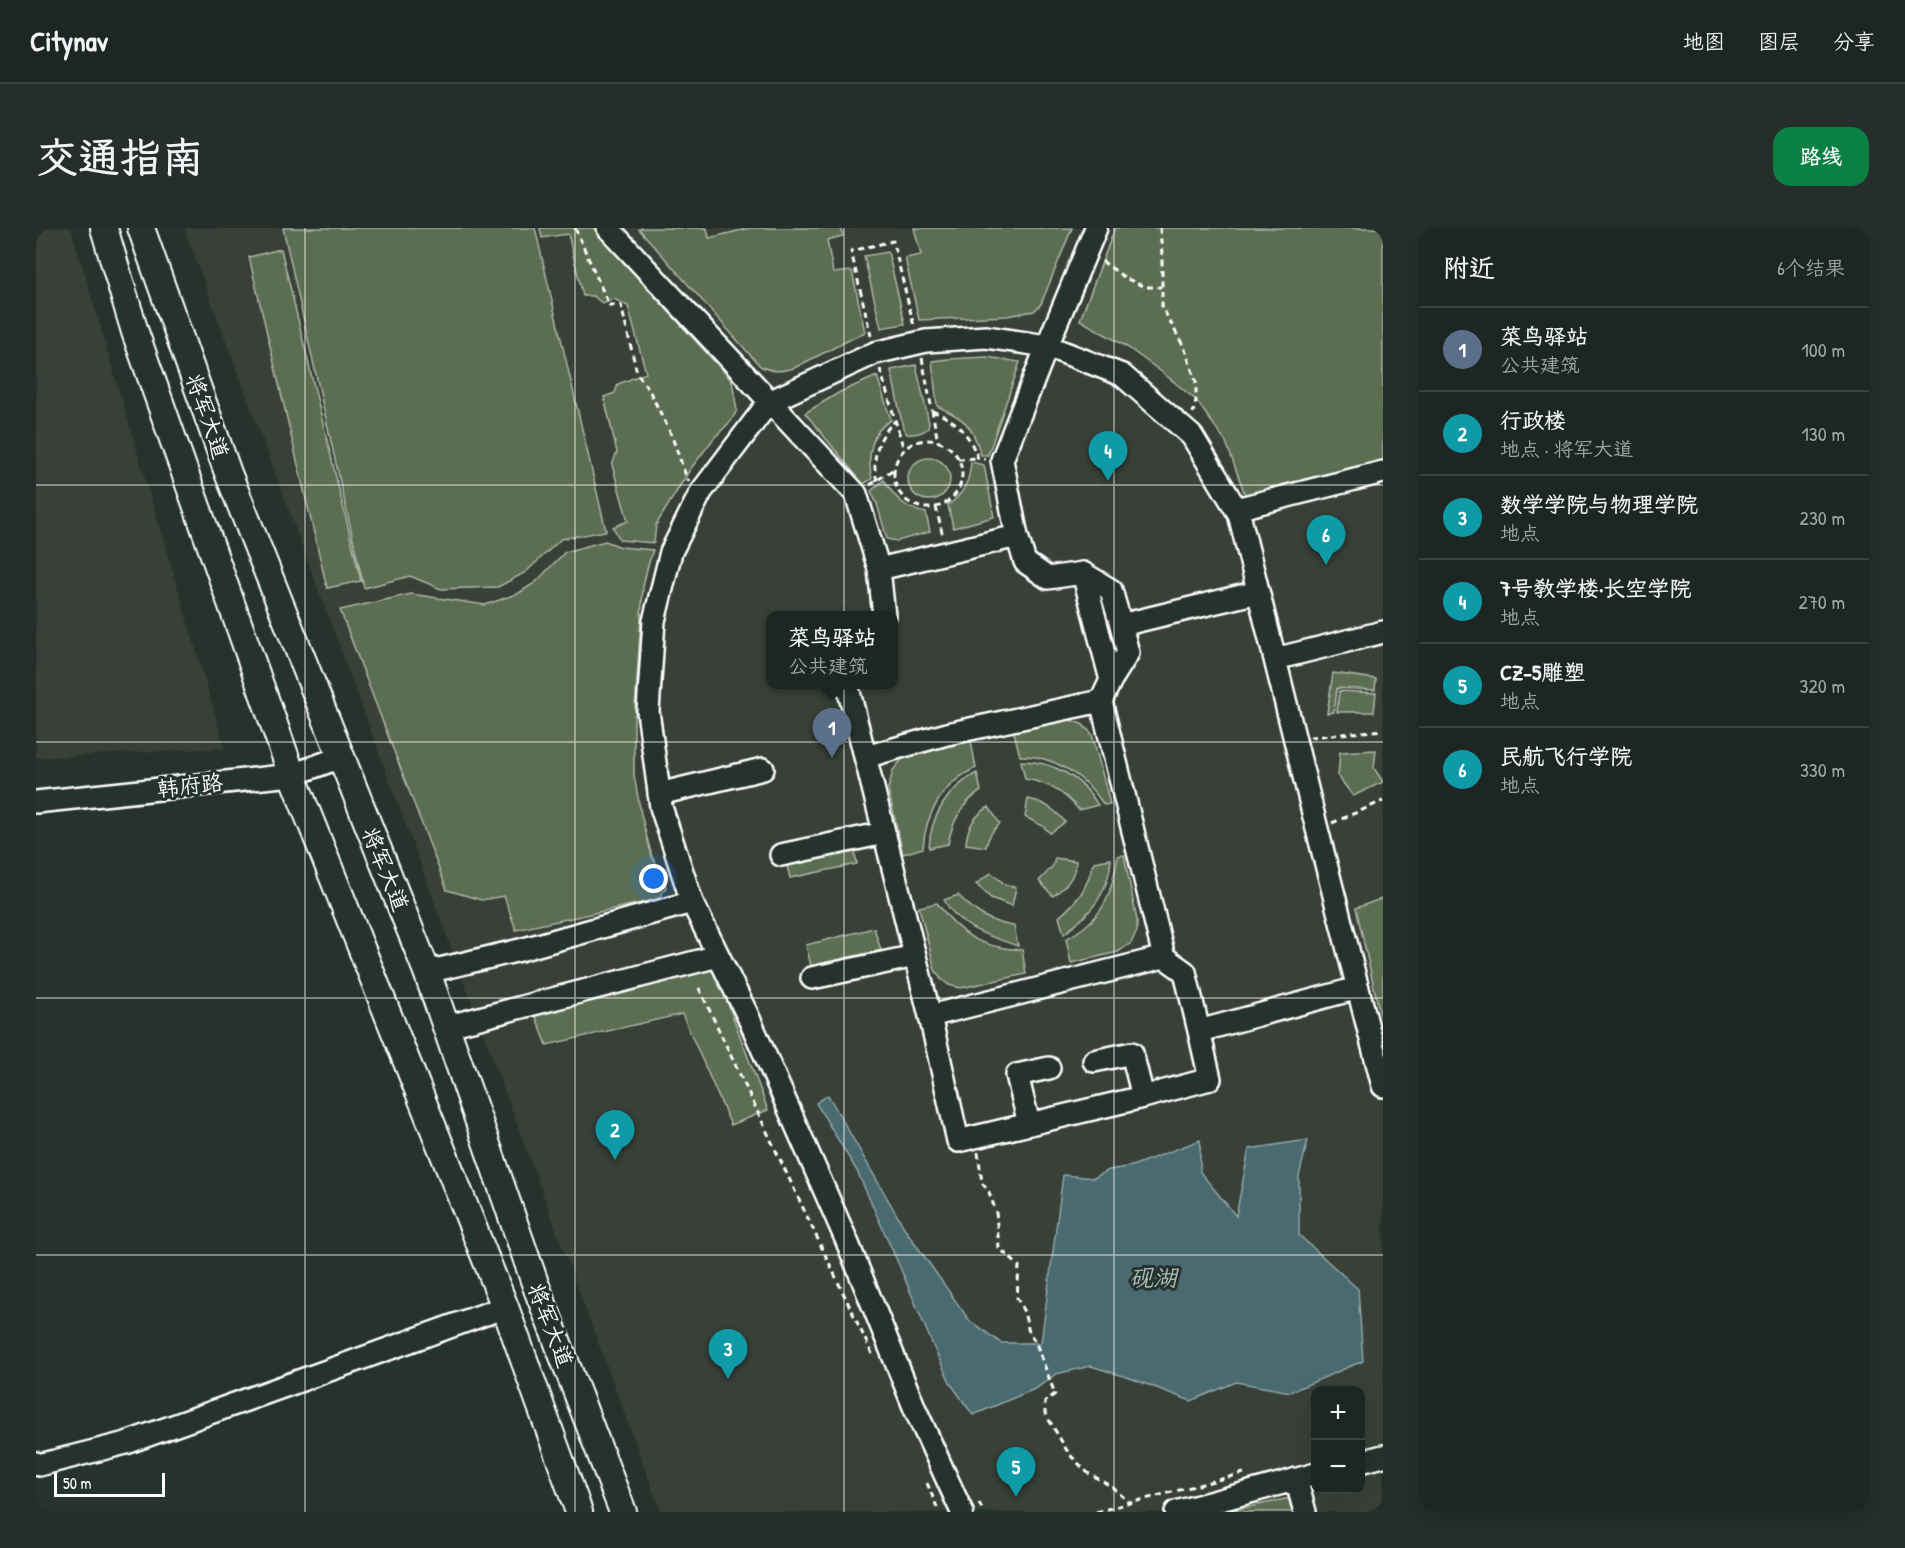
<!DOCTYPE html>
<html lang="zh">
<head>
<meta charset="utf-8">
<style>
	body { margin:0; font-family:"Patrick Hand","LXGW WenKai TC",sans-serif; background:#252e2a; color:#f1f3f6 }
	.controls { position:absolute; right:18px; bottom:18px; display:grid; overflow:hidden; border-radius:12px; box-shadow:0 6px 24px #0002 }
	.controls button { width:54px; height:54px; display:grid; place-items:center; padding:0; border:0; border-bottom:2px solid #3a4340; background:#1c2622; color:#f1f3f6; font:30px sans-serif }
	.scale { position:absolute; left:18px; bottom:15px; width:111px; box-sizing:border-box; padding-left:6px; border:3px solid #fff; border-top:0; font-size:16px; line-height:21px; white-space:nowrap; color:#fff; -webkit-text-stroke:4px #26332d; paint-order:stroke }
	.you { position:absolute; left:618px; top:651px; width:21px; height:21px; margin:-15px; border:4px solid #fff; border-radius:50%; background:#1a73e8; box-shadow:0 0 0 9px #1a73e833 }
	.badge { display:grid; place-items:center; width:39px; height:39px; border-radius:50%; background:#0b8043; color:#fff; font-size:20px; font-weight:700 }
	.pin { position:absolute; translate:-50% -50px; filter:drop-shadow(0 2px 3px #0008) }
	.pin::after { content:''; position:absolute; top:32px; width:21px; height:18px; background:inherit; clip-path:polygon(0 0,100% 0,50% 100%) }
	.popup { position:absolute; left:730px; top:383px; width:132px; height:78px; box-sizing:border-box; display:grid; place-content:center; border-radius:12px; background:#1c2622; filter:drop-shadow(0 2px 4px #0005); font-size:20px; white-space:nowrap; color:#a0a5a5 }
	.popup b { font-size:22px; color:#f1f3f6 }
	.popup::after { content:''; position:absolute; left:50%; top:100%; margin-left:-12px; border:12px solid transparent; border-top-color:#1c2622 }
	.list { margin:0; padding:0; list-style:none }
	h2 { display:flex; justify-content:space-between; align-items:center; height:78px; margin:0; padding:0 24px; font-size:26px }
	h2 small { font-size:20px; font-weight:400; color:#a0a5a5 }
	.list li { display:grid; grid-template-columns:39px 1fr auto; gap:18px; align-items:center; box-sizing:border-box; height:84px; padding:0 24px; border-top:2px solid #3a4340 }
	.list b { display:block; font-size:22px; white-space:nowrap }
	.list p { margin:0; font-size:20px; white-space:nowrap; color:#a0a5a5 }
	.list em { font-size:20px; font-style:normal; color:#a0a5a5 }
	.map { position:relative; flex:none; width:1347px; height:1284px; overflow:hidden; border-radius:18px }
	header { display:flex; align-items:center; gap:36px; box-sizing:border-box; height:84px; padding:0 30px; background:#1c2622; border-bottom:2px solid #3a4340 }
	header strong { font-size:28px }
	nav { display:flex; gap:33px; margin-inline-start:auto; font-size:21px }
	.intro { display:flex; align-items:center; justify-content:space-between; box-sizing:border-box; height:144px; padding:0 36px }
	h1 { margin:0; font-size:42px }
	.button { padding:15px 27px; border-radius:18px; background:#0b8043; color:#fff; font-size:21px; font-weight:700 }
	main { display:flex; gap:36px; padding:0 36px }
	aside { flex:1; background:#1c2622; border-radius:18px; box-shadow:0 6px 24px #0002 }
	.map>svg:first-child { display:block }
	.built { fill:#393f37; fill-rule:evenodd }
	.green { fill:#5b6e51; stroke:#adb6a8; stroke-width:1.5 }
	.water { fill:#496b6f; stroke:#92a6a9; stroke-width:1.5 }
	.lines { fill:none; stroke-linecap:round; stroke-linejoin:round }
	.minor-casing { stroke:#fff; stroke-width:26 }
	.major-casing { stroke:#fff; stroke-width:30 }
	.path { stroke:#fff; stroke-width:3; stroke-dasharray:6 4.5; stroke-linecap:butt }
	.minor { stroke:#26332d; stroke-width:21 }
	.major { stroke:#26332d; stroke-width:26 }
	.grid { fill:none; stroke:#fff; stroke-width:1.5; stroke-opacity:0.55 }
	.labels { text-anchor:middle; dominant-baseline:central; stroke-width:6; stroke-linejoin:round; paint-order:stroke }
	.street-label { font-size:22px; fill:#fff; stroke:#26332d }
	.water-label { font-size:24px; font-style:italic; fill:#adbcbe; stroke:#26332d }
</style>
</head>
<body>
<header>
<strong>Citynav</strong>
<nav><a>地图</a><a>图层</a><a>分享</a></nav>
</header>
<div class="intro"><h1>交通指南</h1><a class="button">路线</a></div>
<main>
<div class="map">
<svg width="1347" height="1284" viewBox="0 0 1347 1284">
	<rect width="100%" height="100%" fill="#26332d"/>
	<filter id="ink" filterUnits="userSpaceOnUse"><feTurbulence type="fractalNoise" baseFrequency=".0167" numOctaves="2"/><feDisplacementMap in="SourceGraphic" scale="12" xChannelSelector="R" yChannelSelector="G"/><feConvolveMatrix kernelMatrix="1 2 1 2 8 2 1 2 1" color-interpolation-filters="sRGB"/></filter>
	<g filter="url(#ink)">
		<path class="built" d="M 0,0 L 35,0 L 189,520 L 0,530 Z
			M 148,0 L 1347,0 L 1347,1284 L 625,1284 ZM 734,388 L 858,388 L 858,456 L 734,456 ZM 1280,1162 L 1324,1162 L 1324,1262 L 1280,1262 Z"/>
		<path class="green" d="M 247,0 L 499,0 L 570,303 L 525,311 L 490,344 L 462,359 L 405,361 L 374,348 L 328,360 Z
			M 504,0 L 557,0 L 696,153 L 701,182 L 695,193 L 678,210 L 653,243 L 620,297 L 618,315 L 584,312 L 577,299 L 592,293 L 576,237 L 581,224 L 568,169 L 579,165 L 582,156 L 610,145 L 592,78 L 578,71 L 566,75 L 557,68 L 547,68 L 532,6 L 506,10 Z
			M 606,0 L 671,0 L 673,10 L 714,0 L 805,0 L 807,8 L 791,12 L 797,45 L 816,43 L 829,104 L 758,140 C 744,144 736,144 724,138 L 603,1 Z
			M 878,0 L 1036,0 L 1005,76 L 998,83 L 971,88 L 883,92 L 869,30 L 885,27 Z
			M 1079,0 L 1347,0 L 1347,238 L 1211,272 L 1190,214 L 1160,172 L 1127,145 L 1091,119 L 1044,92 Z
			M 245,21 L 325,353 L 291,360 L 213,29 Z
			M 852,24 L 869,96 L 845,100 L 828,28 Z
			M 951,129 L 984,134 L 952,227 L 945,227 C 936,196 929,191 901,178 L 896,133 L 912,131 Z
			M 880,137 L 893,195 L 892,200 C 887,205 877,207 871,206 L 867,200 L 855,142 Z
			M 841,148 L 855,192 C 834,203 831,230 836,251 L 827,256 L 769,185 L 804,164 Z
			M872 251a21 21 0 1 1 42 0a21 21 0 1 1-42 0Z
			M 935,234 L 948,237 L 958,289 L 917,300 L 912,277 C 927,267 934,252 935,234 Z
			M 848,252 C 859,270 869,281 890,285 L 894,304 L 861,313 L 851,311 L 841,276 L 835,263 Z
			M 569,313 L 585,319 L 617,322 L 611,341 L 607,359 L 598,496 L 598,547 L 605,586 L 616,629 L 626,645 L 630,659 L 623,671 L 480,702 L 468,668 L 445,672 L 411,662 L 304,382 L 375,366 L 449,377 L 483,365 L 500,354 L 529,324 Z
			M 1297,445 L 1340,451 L 1339,462 L 1301,460 L 1298,484 L 1291,485 Z
			M 1303,463 L 1340,465 L 1338,484 L 1301,484 Z
			M 1028,490 L 1046,496 L 1056,506 L 1074,576 L 1068,577 C 1050,549 1018,527 984,528 L 977,501 Z
			M 935,513 L 940,540 C 908,554 889,586 887,620 L 867,626 L 852,561 L 857,542 L 868,529 Z
			M 1340,522 L 1338,540 L 1347,554 L 1317,568 L 1302,548 L 1304,524 Z
			M 985,533 C 1016,533 1046,549 1062,577 L 1043,582 C 1029,565 1012,554 989,551 Z
			M 941,545 L 945,563 C 926,575 916,594 912,616 L 893,620 C 894,588 913,559 941,545 Z
			M 992,571 C 1008,574 1019,581 1029,594 L 1014,605 L 1007,598 L 989,589 Z
			M 953,579 L 964,596 C 956,602 952,609 950,619 L 930,616 C 931,599 939,587 953,579 Z
			M 817,616 L 821,636 L 754,650 L 749,629 Z
			M 1088,627 L 1101,692 L 1101,703 L 1095,715 L 1082,724 L 1035,735 L 1030,711 C 1068,690 1075,669 1082,628 Z
			M 1019,630 L 1040,633 C 1039,649 1030,659 1017,668 L 1003,653 L 1017,638 Z
			M 1075,631 C 1073,666 1054,686 1028,706 L 1023,689 C 1045,670 1050,661 1058,634 Z
			M 955,645 L 970,657 L 980,659 L 976,678 L 955,670 L 940,656 Z
			M 922,667 C 939,684 954,695 978,698 L 982,718 C 951,707 925,702 908,672 Z
			M 1347,670 L 1347,799 L 1320,680 Z
			M 901,675 C 927,709 943,719 986,722 L 990,746 L 925,760 L 913,757 L 905,751 L 899,742 L 883,679 Z
			M 838,700 L 845,722 L 775,738 L 770,717 Z
			M 678,739 L 732,882 L 695,897 L 646,786 L 511,817 L 495,777 Z
			M 1259,1269 L 1263,1284 L 1189,1284 Z"/>
		<path class="water" d="M 792,867 L 869,1001 L 933,1092 L 965,1115 L 1005,1115 L 1027,947 L 1058,950 L 1073,942 L 1096,938 L 1164,912 L 1164,944 L 1200,988 L 1213,921 L 1272,912 L 1263,948 L 1263,1007 L 1322,1061 L 1327,1133 L 1254,1164 L 1200,1154 L 1155,1173 L 1094,1150 L 1055,1138 L 1020,1146 L 1001,1160 L 937,1187 L 915,1156 L 898,1120 L 863,1037 L 821,943 L 780,875 Z"/>
		<g class="lines">
			<g class="minor-casing">
				<path id="minor" d="M 572,0 L 820,266 L 843,341 L 981,308 L 966,232 L 1011,118 L 1060,0
					M 1200,281 L 1347,244
					M 843,341 L 848,388
					M 1047,345 L 1075,362 L 1085,397 L 1222,364
					M 1239,431 L 1347,404
					M 1075,452 L 1092,425 L 1085,397
					M 811,456 L 894,788 L 922,913 L 1107,869
					M 829,529 L 911,506 L 1065,473 L 1075,452 L 1047,345 L 1012,350 L 989,334 L 981,308
					M 623,566 L 727,541
					M 0,574 L 256,547 L 305,529
					M 745,627 L 848,605
					M 1128,729 L 1149,744 L 1163,803 L 1322,760
					M 391,744 L 484,722 L 656,674
					M 776,750 L 879,728
					M 894,788 L 1128,729 L 1065,473
					M 409,799 L 682,728
					M 1058,833 L 1096,825 L 1107,869 L 1174,851 L 1163,803
					M 993,896 L 981,847 L 1013,840
					M 1324,1234 L 1347,1228
					M 0,1235 L 3,1237 L 90,1215 L 469,1079
					M 1260,1251 L 1269,1284
					M 926,1284 L 879,1181 L 810,1011 L 711,786 L 656,674 L 625,579 L 612,483 L 618,393 L 635,324 L 665,264 L 733,174 L 839,125 L 890,113 L 950,109 L 1011,118 L 1086,147 L 1156,208 L 1203,286 L 1281,601 L 1347,858
					M 1140,1284 L 1280,1246"/>
			</g>
			<g class="major-casing">
				<path id="major" d="M 68,0 L 99,104 L 256,547 L 469,1079 L 543,1284
					M 105,0 L 192,245 L 391,744 L 500,1058 L 587,1284"/>
			</g>
			<path class="path" d="M 539,0 L 573,77 L 585,77 L 601,145 L 614,164 L 635,206 L 651,251 L 653,253
				M 1124,0 L 1126,27 L 1126,79 L 1148,119 L 1160,153 L 1160,172 L 1157,185
				M 1066,33 L 1089,50 L 1109,59 L 1125,59
				M 835,108 L 815,23 L 857,13 L 878,98
				M 886,130 L 902,214
				M 844,141 L 868,222
				M 896,183 C 924,194 931,204 942,230 L 949,231
				M858 246a34 34 0 1 1 68 0a34 34 0 1 1-68 0Z
				M 922,231 L 941,230
				M 841,253 C 835,230 842,208 859,193
				M 834,257 L 858,241
				M 900,279 L 907,309
				M 1274,509 L 1347,502
				M 1296,595 L 1347,573
				M 663,760 L 838,1130
				M 942,924 L 946,955 L 953,964 L 960,984 L 963,1020 L 983,1038 L 981,1070 L 988,1084 L 993,1104 L 1000,1115 L 1019,1166 L 1009,1174 L 1009,1185 L 1033,1226 L 1052,1245 L 1075,1258 L 1094,1275
				M 891,1255 L 903,1284
				M 943,1275 L 948,1284
				M 1060,1284 L 1208,1245"/>
			<use href="#minor" class="minor"/>
			<use href="#major" class="major"/>
		</g>
	</g>
	<path class="grid" d="M 269,0 L 269,1284M 539,0 L 539,1284M 808,0 L 808,1284M 1078,0 L 1078,1284M 0,257 L 1347,257M 0,514 L 1347,514M 0,770 L 1347,770M 0,1027 L 1347,1027"/>
	<g class="labels">
		<g class="street-label">
			<text transform="translate(172 188) rotate(71)">将军大道</text>
			<text transform="translate(154 557) rotate(-6)">韩府路</text>
			<text transform="translate(350 641) rotate(68)">将军大道</text>
			<text transform="translate(515 1097) rotate(69)">将军大道</text>
		</g>
		<g class="water-label">
			<text x="1117" y="1049">砚湖</text>
		</g>
	</g>
</svg>
<div class="controls">
<button>+</button>
<button>−</button>
</div>
<div class="scale">50 m</div>
<div class="you"></div>
<div class="pin badge" style="left:796px;top:530px;background:#5c6f8a">1</div>
<div class="popup"><b>菜鸟驿站</b>公共建筑</div>
<div class="pin badge" style="left:579px;top:932px;background:#0f9aa8">2</div>
<div class="pin badge" style="left:692px;top:1151px;background:#0f9aa8">3</div>
<div class="pin badge" style="left:1072px;top:253px;background:#0f9aa8">4</div>
<div class="pin badge" style="left:980px;top:1269px;background:#0f9aa8">5</div>
<div class="pin badge" style="left:1290px;top:337px;background:#0f9aa8">6</div>
</div>
<aside>
<h2>附近<small>6个结果</small></h2>
<ul class="list">
<li><span class="badge" style="background:#5c6f8a">1</span><div><b>菜鸟驿站</b><p>公共建筑</p></div><em>100 m</em></li>
<li><span class="badge" style="background:#0f9aa8">2</span><div><b>行政楼</b><p>地点 · 将军大道</p></div><em>130 m</em></li>
<li><span class="badge" style="background:#0f9aa8">3</span><div><b>数学学院与物理学院</b><p>地点</p></div><em>230 m</em></li>
<li><span class="badge" style="background:#0f9aa8">4</span><div><b>7号教学楼·长空学院</b><p>地点</p></div><em>270 m</em></li>
<li><span class="badge" style="background:#0f9aa8">5</span><div><b>CZ-5雕塑</b><p>地点</p></div><em>320 m</em></li>
<li><span class="badge" style="background:#0f9aa8">6</span><div><b>民航飞行学院</b><p>地点</p></div><em>330 m</em></li>
</ul>
</aside>
</main>
</body>
</html>
